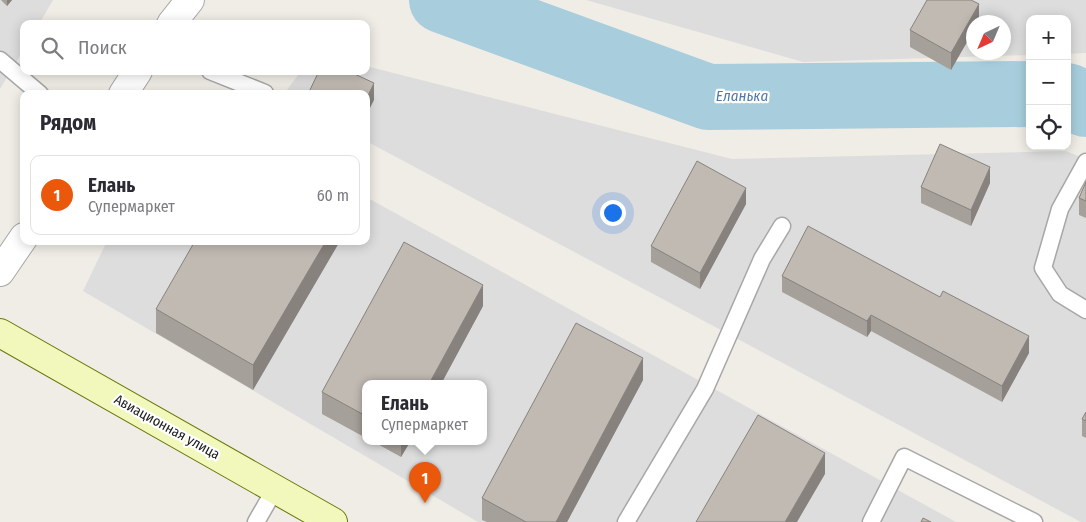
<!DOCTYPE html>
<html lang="ru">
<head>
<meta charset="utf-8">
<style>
	body { margin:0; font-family:"Fira Sans Condensed",sans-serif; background:#f7f7f7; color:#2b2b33 }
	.controls { position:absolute; right:15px; top:15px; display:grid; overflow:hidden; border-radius:10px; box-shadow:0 2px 12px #0003 }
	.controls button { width:45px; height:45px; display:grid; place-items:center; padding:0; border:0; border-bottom:1px solid #e1e1e2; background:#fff; color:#2b2b33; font:25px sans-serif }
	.compass { position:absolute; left:966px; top:15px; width:45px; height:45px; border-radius:50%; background:#fff; box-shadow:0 2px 12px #0003; rotate:224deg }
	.you { position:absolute; left:612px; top:212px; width:18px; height:18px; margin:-12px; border:4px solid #fff; border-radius:50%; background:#1a73e8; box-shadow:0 0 0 8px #1a73e833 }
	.badge { display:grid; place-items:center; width:32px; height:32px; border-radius:50%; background:#ea580c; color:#fff; font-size:16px; font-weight:700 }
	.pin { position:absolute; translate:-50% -41px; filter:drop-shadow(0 1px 2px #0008) }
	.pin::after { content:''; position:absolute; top:26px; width:18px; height:15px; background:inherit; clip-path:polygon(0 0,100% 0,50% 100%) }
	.popup { position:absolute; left:362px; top:380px; width:125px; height:65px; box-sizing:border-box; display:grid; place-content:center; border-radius:10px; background:#fff; filter:drop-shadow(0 1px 4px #0005); font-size:16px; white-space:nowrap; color:#7c7c81 }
	.popup b { font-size:19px; color:#2b2b33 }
	.popup::after { content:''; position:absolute; left:50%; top:100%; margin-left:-10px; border:10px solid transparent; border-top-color:#fff }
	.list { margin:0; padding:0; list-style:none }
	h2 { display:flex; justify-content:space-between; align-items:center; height:65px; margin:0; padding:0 20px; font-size:21px }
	h2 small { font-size:16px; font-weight:400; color:#7c7c81 }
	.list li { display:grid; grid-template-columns:32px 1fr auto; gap:15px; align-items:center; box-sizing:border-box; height:80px; margin:0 10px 10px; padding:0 10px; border:1px solid #e1e1e2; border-radius:10px }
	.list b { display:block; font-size:19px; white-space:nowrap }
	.list p { margin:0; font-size:16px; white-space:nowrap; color:#7c7c81 }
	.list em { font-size:16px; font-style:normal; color:#7c7c81 }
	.icon { flex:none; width:28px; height:28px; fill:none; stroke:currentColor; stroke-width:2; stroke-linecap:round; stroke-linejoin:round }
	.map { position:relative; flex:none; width:1086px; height:522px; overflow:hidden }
	.search { position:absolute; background:#fff; box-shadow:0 2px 12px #0003; left:20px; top:20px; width:350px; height:55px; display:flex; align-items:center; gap:12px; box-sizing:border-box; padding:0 18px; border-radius:10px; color:#7c7c81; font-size:19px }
	.panel { position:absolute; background:#fff; box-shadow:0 2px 12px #0003; left:20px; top:90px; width:350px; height:155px; border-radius:10px }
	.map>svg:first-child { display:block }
	.residential { fill:#dedddd; fill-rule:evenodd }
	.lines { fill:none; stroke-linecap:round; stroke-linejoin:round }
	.river { stroke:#a8cedd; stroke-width:66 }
	.lane-casing { stroke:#a7a7a7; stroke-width:19 }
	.street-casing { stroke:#a7a7a7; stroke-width:30 }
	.secondary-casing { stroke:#657707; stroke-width:30 }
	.lane { stroke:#fff; stroke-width:16 }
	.street { stroke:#fff; stroke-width:28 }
	.secondary { stroke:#f2f8bc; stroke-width:28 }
	.wall { fill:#a6a09a }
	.shaded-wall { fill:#87827d }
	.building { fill:#c1bab3; stroke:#87827d }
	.labels { text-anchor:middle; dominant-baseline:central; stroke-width:4.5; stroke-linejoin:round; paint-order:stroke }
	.street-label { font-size:14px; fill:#202020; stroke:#fff }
	.water-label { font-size:15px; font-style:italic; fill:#4d79ae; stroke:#fff }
</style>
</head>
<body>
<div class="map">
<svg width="1086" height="522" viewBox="0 0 1086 522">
	<rect width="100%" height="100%" fill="#f0ede6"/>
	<path class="residential" d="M 0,0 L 53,0 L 39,24 L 24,24 L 24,49 L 0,89 Z
		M 586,0 L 1086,0 L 1086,53 L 1067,54 L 1067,19 L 1030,19 L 1030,55 L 803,62 ZM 974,22 L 1004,22 L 1004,52 L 974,52 Z
		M 366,66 L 732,159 L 1066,151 L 1086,159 L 1086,522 L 1081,522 L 366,141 L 366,94 L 284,94 L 301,71 L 366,71 Z
		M 366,197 L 956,522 L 478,522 L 83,291 L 107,241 L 366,241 ZM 366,384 L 484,384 L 484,442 L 366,442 Z"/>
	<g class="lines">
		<path class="river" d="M 442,0 L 708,97 L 1030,94
			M 1067,96 L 1086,104"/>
		<g class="lane-casing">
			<path id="lane" d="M 0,60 L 40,94
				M 210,71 L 265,93
				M 1086,162 L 1060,209 L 1043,268 L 1060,294 L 1086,310
				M 256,522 L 275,489
				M 626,522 L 705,389 L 762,259 L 782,226
				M 871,522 L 904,457 L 1034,522"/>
		</g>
		<g class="street-casing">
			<path id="street" d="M 171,24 L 190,0
				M 123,94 L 138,71
				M 0,272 L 24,237"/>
		</g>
		<g class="secondary-casing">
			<path id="secondary" d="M 0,333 L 333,522"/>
		</g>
		<use href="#lane" class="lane"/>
		<use href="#street" class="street"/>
		<use href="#secondary" class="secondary"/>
	</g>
	<path class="wall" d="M 1,0 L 12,0 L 7,6 Z
		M 979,21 L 978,22 L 974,22 L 951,70 L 910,47 L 910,30 Z
		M 1086,182 L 1086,218 L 1079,215 L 1079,198 Z
		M 990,183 L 971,226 L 921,203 L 921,187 Z
		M 746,204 L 700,289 L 651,262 L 651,246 Z
		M 340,241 L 253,390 L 156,333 L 156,309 Z
		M 782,276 L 1029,353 L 1002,402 L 871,331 L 867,337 L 782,292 Z
		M 483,306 L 441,384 L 366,384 L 366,438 L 322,414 L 322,392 Z
		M 643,380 L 567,522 L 487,522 L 482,520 L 482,498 Z
		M 1086,412 L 1086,438 L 1082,436 L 1082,419 Z
		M 374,442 L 410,442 L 401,457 Z"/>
	<path class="shaded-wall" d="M 7,0 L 12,0 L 7,6 Z
		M 979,4 L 979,21 L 978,22 L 974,22 L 974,30 L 951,70 L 951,53 Z
		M 374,83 L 374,100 L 366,116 L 366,100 Z
		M 990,167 L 990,183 L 971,226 L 971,210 Z
		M 746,188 L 746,204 L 700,289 L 700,273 Z
		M 326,241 L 340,241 L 253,390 L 253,365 Z
		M 483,285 L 483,306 L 441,384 L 429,384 Z
		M 871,315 L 871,331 L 867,337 L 867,321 Z
		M 1029,336 L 1029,353 L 1002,402 L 1002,386 Z
		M 643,358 L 643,380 L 567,522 L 556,522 Z
		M 401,442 L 410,442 L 401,457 Z
		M 825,453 L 825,474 L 797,522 L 785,522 Z"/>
	<path class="building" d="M 927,0 L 971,0 L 979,4 L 951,53 L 910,30 Z
		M 319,71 L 348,71 L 374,83 L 366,100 L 366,94 L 308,94 Z
		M 940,144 L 990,167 L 971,210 L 921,187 Z
		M 697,161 L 746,188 L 700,273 L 651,246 Z
		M 1086,182 L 1086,201 L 1079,198 Z
		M 808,226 L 940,297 L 943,291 L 1029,336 L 1002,386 L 871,315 L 867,321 L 782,276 Z
		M 195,241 L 326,241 L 253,365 L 156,309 Z
		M 404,242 L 483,285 L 429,384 L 366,384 L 366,416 L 322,392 Z
		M 576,323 L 643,358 L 556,522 L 526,522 L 482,498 Z
		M 1086,412 L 1086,421 L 1082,419 Z
		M 758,415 L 825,453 L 785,522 L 696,522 Z
		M 923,518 L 931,522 L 921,522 Z"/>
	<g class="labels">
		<g class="street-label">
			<text transform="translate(167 427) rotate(29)">Авиационная улица</text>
		</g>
		<g class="water-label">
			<text x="742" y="96">Еланька</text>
		</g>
	</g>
</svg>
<div class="controls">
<button>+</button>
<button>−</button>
<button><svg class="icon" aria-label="locate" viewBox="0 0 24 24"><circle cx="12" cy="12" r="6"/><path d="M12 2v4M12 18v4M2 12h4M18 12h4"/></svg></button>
</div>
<svg class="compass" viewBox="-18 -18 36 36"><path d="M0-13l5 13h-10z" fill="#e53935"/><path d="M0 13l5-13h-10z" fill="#7c7c81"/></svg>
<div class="you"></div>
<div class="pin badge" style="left:425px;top:503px">1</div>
<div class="popup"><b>Елань</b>Супермаркет</div>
<div class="search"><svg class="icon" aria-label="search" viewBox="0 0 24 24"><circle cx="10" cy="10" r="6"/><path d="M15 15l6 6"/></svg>Поиск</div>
<section class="panel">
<h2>Рядом<small></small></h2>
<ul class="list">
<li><span class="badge">1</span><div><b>Елань</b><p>Супермаркет</p></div><em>60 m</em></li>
</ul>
</section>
</div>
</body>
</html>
